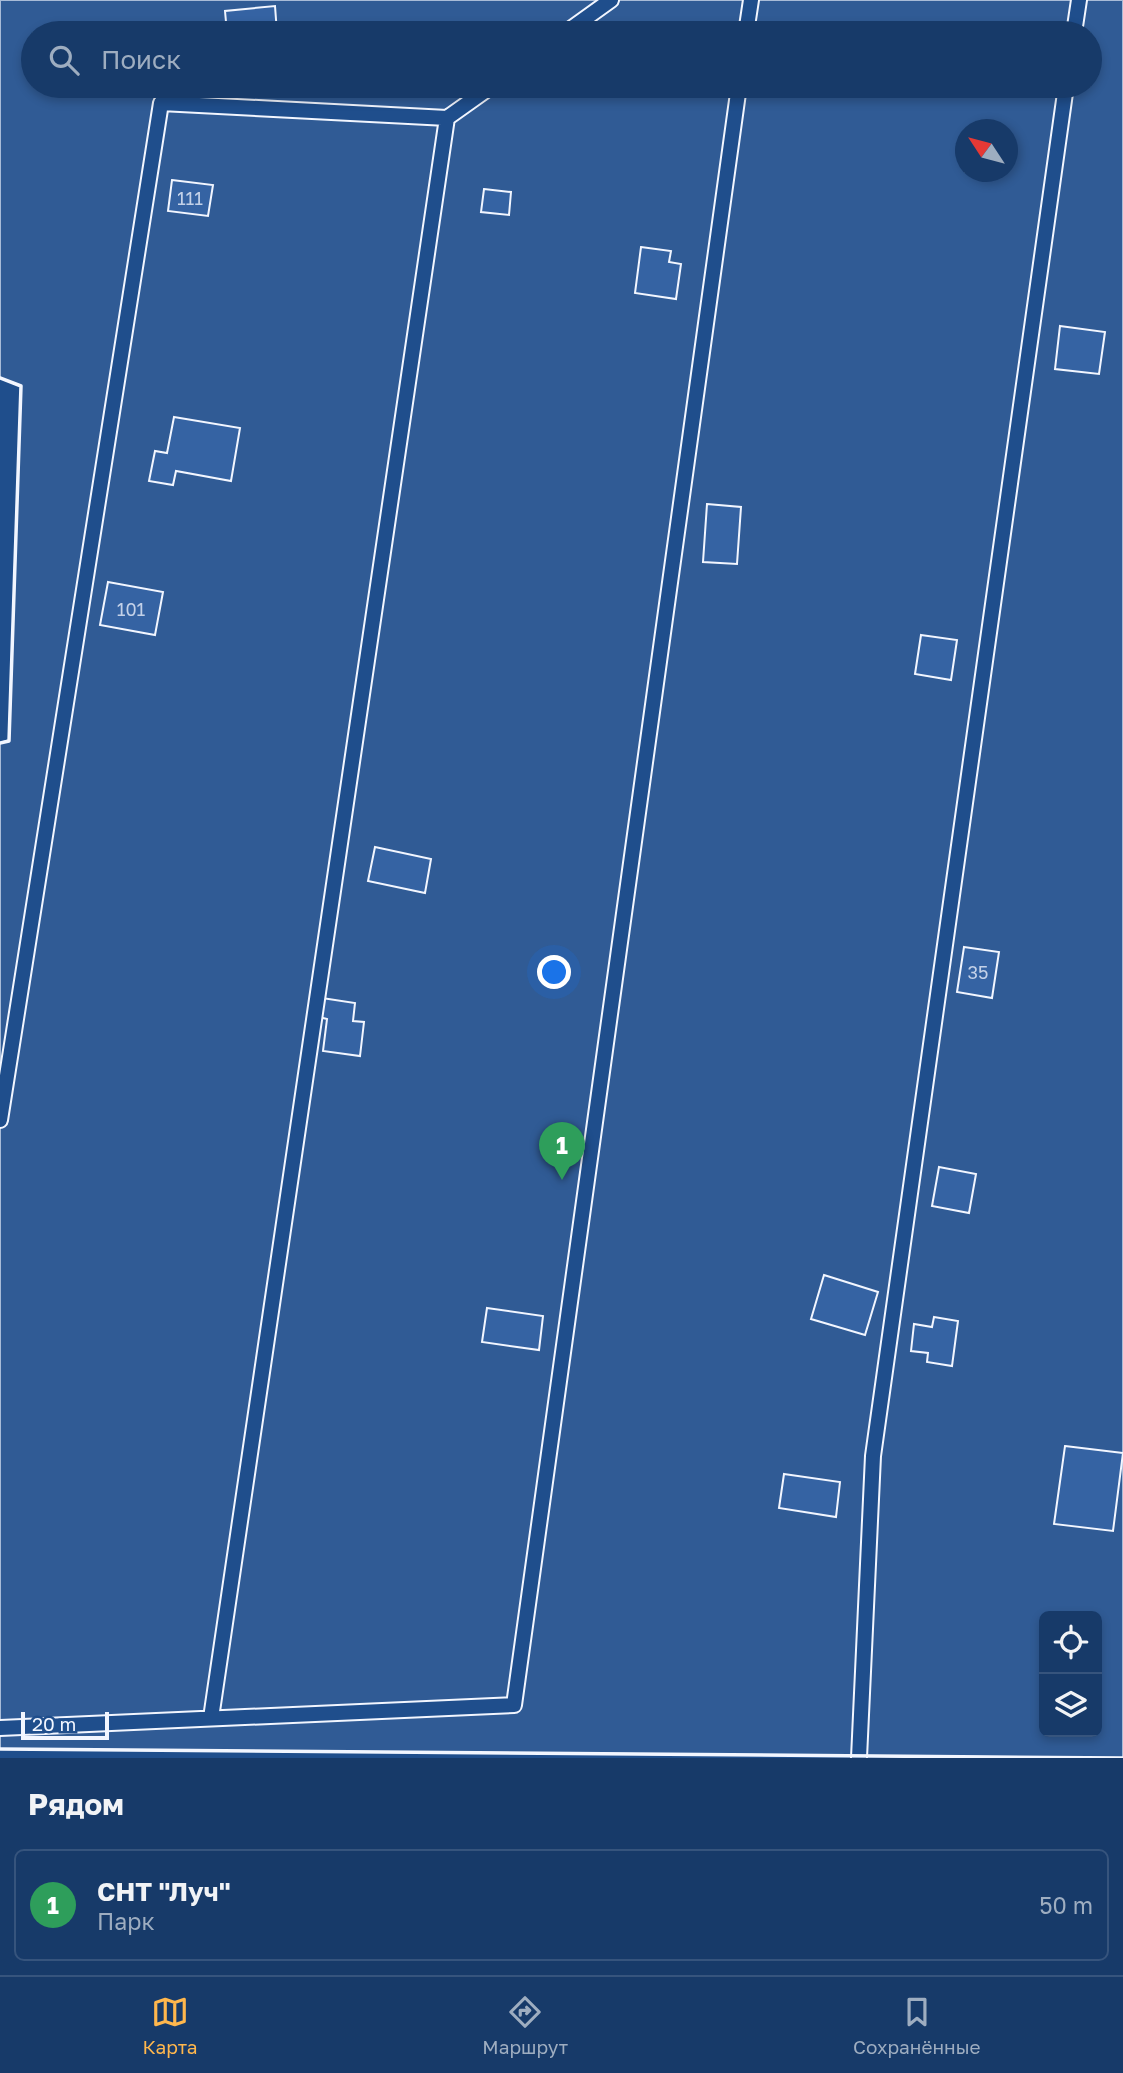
<!DOCTYPE html>
<html lang="ru">
<head>
<meta charset="utf-8">
<style>
	body { margin:0; font-family:"Golos Text",sans-serif; background:#244571; color:#f1f3f6 }
	.controls { position:absolute; right:21px; bottom:21px; display:grid; overflow:hidden; border-radius:10px; box-shadow:0 4px 10px #0003 }
	.controls button { width:63px; height:63px; display:grid; place-items:center; padding:0; border:0; border-bottom:2px solid #36547d; background:#173a69; color:#f1f3f6; font:35px sans-serif }
	.compass { position:absolute; left:955px; top:119px; width:63px; height:63px; border-radius:50%; background:#173a69; box-shadow:0 4px 10px #0003; rotate:306deg }
	.scale { position:absolute; left:21px; bottom:18px; width:88px; box-sizing:border-box; padding-left:7px; border:4px solid #f2f6ff; border-top:0; font-size:19px; line-height:24px; white-space:nowrap; color:#f2f6ff; -webkit-text-stroke:5px #1f4e8c; paint-order:stroke }
	.you { position:absolute; left:555px; top:973px; width:24px; height:24px; margin:-18px; border:5px solid #fff; border-radius:50%; background:#1a73e8; box-shadow:0 0 0 10px #1a73e833 }
	.badge { display:grid; place-items:center; width:46px; height:46px; border-radius:50%; background:#ffb74d; color:#fff; font-size:23px; font-weight:700 }
	.pin { position:absolute; translate:-50% -58px; filter:drop-shadow(0 2px 4px #0008) }
	.pin::after { content:''; position:absolute; top:37px; width:24px; height:21px; background:inherit; clip-path:polygon(0 0,100% 0,50% 100%) }
	.list { margin:0; padding:0; list-style:none }
	h2 { display:flex; justify-content:space-between; align-items:center; height:91px; margin:0; padding:0 28px; font-size:30px }
	h2 small { font-size:23px; font-weight:400; color:#9eadc0 }
	.list li { display:grid; grid-template-columns:46px 1fr auto; gap:21px; align-items:center; box-sizing:border-box; height:112px; margin:0 14px 14px; padding:0 14px; border:2px solid #36547d; border-radius:10px }
	.list b { display:block; font-size:26px; white-space:nowrap }
	.list p { margin:0; font-size:23px; white-space:nowrap; color:#9eadc0 }
	.list em { font-size:23px; font-style:normal; color:#9eadc0 }
	.icon { flex:none; width:38px; height:38px; fill:none; stroke:currentColor; stroke-width:2; stroke-linecap:round; stroke-linejoin:round }
	.map { position:relative; flex:none; width:1123px; height:1758px; overflow:hidden }
	.search { position:absolute; background:#173a69; box-shadow:0 4px 10px #0003; left:21px; right:21px; top:21px; height:77px; display:flex; align-items:center; gap:18px; box-sizing:border-box; padding:0 24px; border-radius:38px; color:#9eadc0; font-size:26px }
	.sheet { height:217px; background:#173a69 }
	nav { display:flex; justify-content:space-around; align-items:center; box-sizing:border-box; height:98px; border-top:2px solid #36547d; background:#173a69; font-size:19px; color:#9eadc0 }
	nav a { display:grid; justify-items:center; gap:4px }
	nav .on { color:#ffb74d }
	.map>svg:first-child { display:block }
	.green { fill:#305b95; stroke:#a8bbd7; stroke-width:2; fill-rule:evenodd }
	.building { fill:#3563a3; stroke:#f2f6ff; stroke-width:2 }
	.lines { fill:none; stroke-linecap:round; stroke-linejoin:round }
	.lane-casing { stroke:#f2f6ff; stroke-width:18 }
	.lane { stroke:#1f4e8c; stroke-width:14 }
	.wall { stroke:#f2f6ff; stroke-width:3.5 }
	.labels { text-anchor:middle; dominant-baseline:central; stroke-width:5; stroke-linejoin:round; paint-order:stroke }
	.number-label { font-size:18px; fill:#c3d1e8 }
</style>
</head>
<body>
<div class="map">
<svg width="1123" height="1758" viewBox="0 0 1123 1758">
	<rect width="100%" height="100%" fill="#1f4e8c"/>
	<path class="green" d="M 0,0 L 1123,0 L 1123,1758 L 0,1749 L 0,743 L 9,740 L 21,386 L 0,378 ZM 33,33 L 1090,33 L 1090,86 L 33,86 ZM 965,130 L 1007,130 L 1007,172 L 965,172 ZM 1044,1616 L 1097,1616 L 1097,1732 L 1044,1732 Z"/>
	<path class="building" d="M 275,6 L 277,33 L 227,33 L 225,11 Z
		M 172,180 L 213,185 L 208,216 L 168,211 Z
		M 484,189 L 511,192 L 509,215 L 481,212 Z
		M 641,247 L 671,251 L 669,262 L 681,264 L 676,299 L 635,293 Z
		M 1060,326 L 1105,332 L 1099,374 L 1055,369 Z
		M 174,417 L 240,428 L 231,481 L 176,471 L 173,485 L 149,481 L 155,451 L 167,453 Z
		M 707,504 L 741,507 L 737,564 L 703,562 Z
		M 108,582 L 163,592 L 155,635 L 100,625 Z
		M 921,635 L 957,640 L 951,680 L 915,674 Z
		M 375,847 L 431,859 L 425,893 L 368,881 Z
		M 964,947 L 999,952 L 992,998 L 957,992 Z
		M 322,998 L 355,1003 L 353,1021 L 364,1022 L 360,1056 L 323,1051 L 327,1019 L 319,1017 Z
		M 939,1167 L 976,1174 L 969,1213 L 932,1206 Z
		M 824,1275 L 878,1292 L 865,1335 L 811,1319 Z
		M 487,1308 L 543,1316 L 539,1350 L 482,1342 Z
		M 934,1317 L 958,1321 L 952,1366 L 927,1362 L 928,1353 L 911,1351 L 914,1324 L 932,1327 Z
		M 1065,1446 L 1123,1453 L 1113,1531 L 1054,1524 Z
		M 784,1474 L 840,1482 L 836,1517 L 779,1508 Z"/>
	<g class="lines">
		<g class="lane-casing">
			<path id="lane" d="M 565,33 L 611,0
				M 746,33 L 751,0
				M 1074,33 L 1079,0
				M 0,1120 L 161,103 L 447,118 L 492,86
				M 211,1718 L 447,118
				M 0,1728 L 514,1705 L 739,86
				M 859,1758 L 873,1456 L 1066,86"/>
		</g>
		<use href="#lane" class="lane"/>
		<path class="wall" d="M 0,378 L 21,386 L 9,741 L 0,743
			M 0,1749 L 1123,1758"/>
	</g>
	<g class="labels">
		<g class="number-label">
			<text x="190" y="198">111</text>
			<text x="131" y="609">101</text>
			<text x="978" y="972">35</text>
		</g>
	</g>
</svg>
<div class="controls">
<button><svg class="icon" aria-label="locate" viewBox="0 0 24 24"><circle cx="12" cy="12" r="6"/><path d="M12 2v4M12 18v4M2 12h4M18 12h4"/></svg></button>
<button><svg class="icon" aria-label="layers" viewBox="0 0 24 24"><path d="M12 4l9 5-9 5-9-5zM3 14l9 5 9-5"/></svg></button>
</div>
<svg class="compass" viewBox="-18 -18 36 36"><path d="M0-13l5 13h-10z" fill="#e53935"/><path d="M0 13l5-13h-10z" fill="#9eadc0"/></svg>
<div class="scale">20 m</div>
<div class="you"></div>
<div class="pin badge" style="left:562px;top:1180px;background:#2e9e5b">1</div>
<div class="search"><svg class="icon" aria-label="search" viewBox="0 0 24 24"><circle cx="10" cy="10" r="6"/><path d="M15 15l6 6"/></svg>Поиск</div>
</div>
<section class="sheet">
<h2>Рядом<small></small></h2>
<ul class="list">
<li><span class="badge" style="background:#2e9e5b">1</span><div><b>СНТ &quot;Луч&quot;</b><p>Парк</p></div><em>50 m</em></li>
</ul>
</section>
<nav>
<a class="on"><svg class="icon" aria-label="map" viewBox="0 0 24 24"><path d="M3 6l6-2 6 2 6-2v14l-6 2-6-2-6 2zM9 4v14M15 6v14"/></svg>Карта</a>
<a><svg class="icon" aria-label="directions" viewBox="0 0 24 24"><path d="M12 3l9 9-9 9-9-9zM9 14v-3h6M13 9l2 2-2 2"/></svg>Маршрут</a>
<a><svg class="icon" aria-label="saved" viewBox="0 0 24 24"><path d="M7 4h10v16l-5-4-5 4z"/></svg>Сохранённые</a>
</nav>
</body>
</html>
